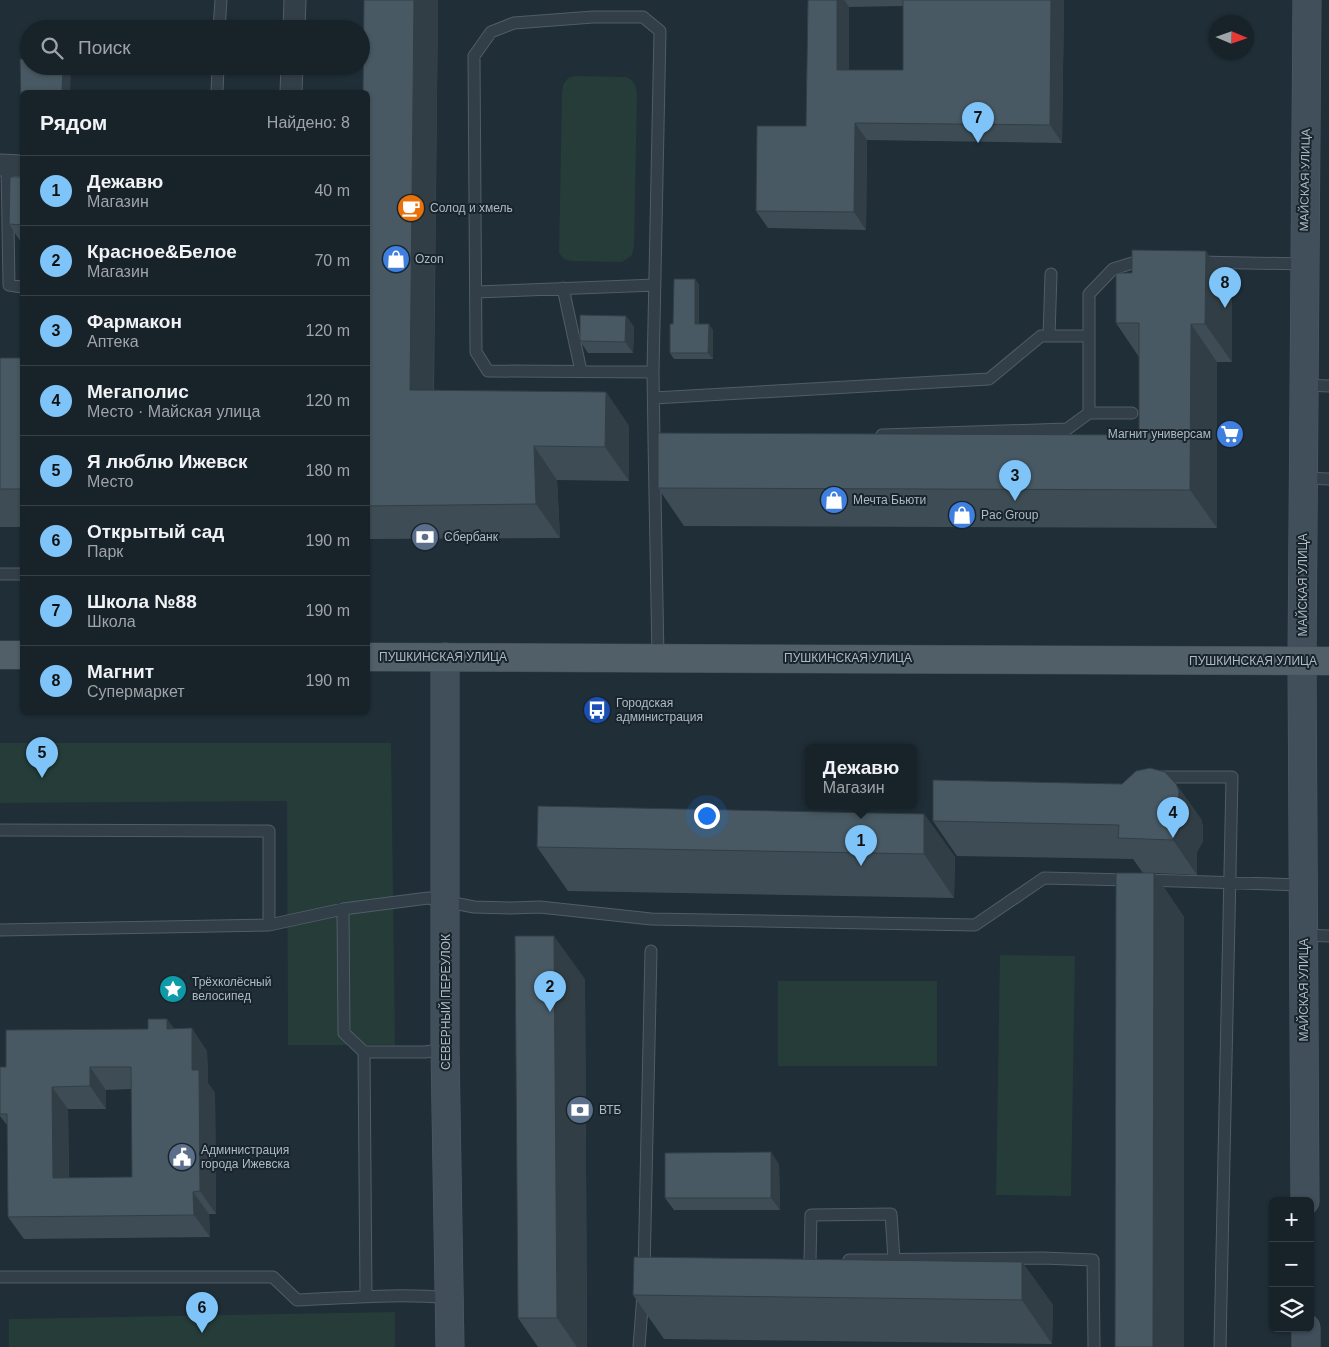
<!DOCTYPE html>
<html lang="ru">
<head>
<meta charset="utf-8">
<style>
	body { margin:0; font-family:Helvetica,sans-serif; background:#212a31; color:#f1f3f6 }
	.controls { position:absolute; right:15px; bottom:15px; display:grid; overflow:hidden; border-radius:8px; box-shadow:0 1px 4px #0004 }
	.controls button { width:45px; height:45px; display:grid; place-items:center; padding:0; border:0; border-bottom:1px solid #363f46; background:#182229; color:#f1f3f6; font:25px sans-serif }
	.compass { position:absolute; left:1209px; top:15px; width:45px; height:45px; border-radius:50%; background:#182229; box-shadow:0 1px 4px #0004; rotate:92deg }
	.you { position:absolute; left:706px; top:815px; width:18px; height:18px; margin:-12px; border:4px solid #fff; border-radius:50%; background:#1a73e8; box-shadow:0 0 0 8px #1a73e833 }
	.badge { display:grid; place-items:center; width:32px; height:32px; border-radius:50%; background:#7ec4f8; color:#111; font-size:16px; font-weight:700 }
	.pin { position:absolute; translate:-50% -41px; filter:drop-shadow(0 1px 2px #0008) }
	.pin::after { content:''; position:absolute; top:26px; width:18px; height:15px; background:inherit; clip-path:polygon(0 0,100% 0,50% 100%) }
	.popup { position:absolute; left:805px; top:744px; width:112px; height:65px; box-sizing:border-box; display:grid; place-content:center; border-radius:8px; background:#182229; filter:drop-shadow(0 1px 4px #0005); font-size:16px; white-space:nowrap; color:#9fa4a8 }
	.popup b { font-size:19px; color:#f1f3f6 }
	.popup::after { content:''; position:absolute; left:50%; top:100%; margin-left:-10px; border:10px solid transparent; border-top-color:#182229 }
	.list { margin:0; padding:0; list-style:none }
	h2 { display:flex; justify-content:space-between; align-items:center; height:65px; margin:0; padding:0 20px; font-size:21px }
	h2 small { font-size:16px; font-weight:400; color:#9fa4a8 }
	.list li { display:grid; grid-template-columns:32px 1fr auto; gap:15px; align-items:center; box-sizing:border-box; height:70px; padding:0 20px; border-top:1px solid #363f46 }
	.list b { display:block; font-size:19px; white-space:nowrap }
	.list p { margin:0; font-size:16px; white-space:nowrap; color:#9fa4a8 }
	.list em { font-size:16px; font-style:normal; color:#9fa4a8 }
	.icon { flex:none; width:28px; height:28px; fill:none; stroke:currentColor; stroke-width:2; stroke-linecap:round; stroke-linejoin:round }
	.map { position:relative; flex:none; width:1329px; height:1347px; overflow:hidden }
	.search { position:absolute; background:#182229; box-shadow:0 1px 4px #0004; left:20px; top:20px; width:350px; height:55px; display:flex; align-items:center; gap:12px; box-sizing:border-box; padding:0 18px; border-radius:28px; color:#9fa4a8; font-size:19px }
	.panel { position:absolute; background:#182229; box-shadow:0 1px 4px #0004; left:20px; top:90px; width:350px; height:625px; border-radius:8px }
	.map>svg:first-child { display:block }
	.green { fill:#253c39 }
	.lines { fill:none; stroke-linecap:round; stroke-linejoin:round }
	.lane-casing { stroke:#515d66; stroke-width:13 }
	.street-casing { stroke:#515d66; stroke-width:23 }
	.secondary-casing { stroke:#515d66; stroke-width:29 }
	.primary-casing { stroke:#404b54; stroke-width:29 }
	.lane { stroke:#333f48; stroke-width:11 }
	.street { stroke:#333f48; stroke-width:21 }
	.secondary { stroke:#414f5b; stroke-width:28 }
	.primary { stroke:#515f68; stroke-width:28 }
	.wall { fill:#3e4d55; fill-rule:evenodd }
	.shaded-wall { fill:#323e45 }
	.building { fill:#485963; stroke:#323e45; fill-rule:evenodd }
	.labels { text-anchor:middle; dominant-baseline:central; stroke-width:4; stroke-linejoin:round; paint-order:stroke }
	.street-label { font-size:12px; fill:#adbbc5; stroke:#19242c }
	.poi-label { font-size:12px; fill:#adbbc5; stroke:#19242c; text-anchor:start }
</style>
</head>
<body>
<div class="map">
<svg width="1329" height="1347" viewBox="0 0 1329 1347">
	<rect width="100%" height="100%" fill="#202e37"/>
	<path class="green" d="M 575,76 L 626,77 C 634,80 636,85 637,94 L 634,246 L 632,255 L 622,262 L 571,261 L 564,259 L 559,253 L 562,93 L 563,85 L 568,78 Z
		M 0,743 L 391,743 L 395,1045 L 288,1045 L 287,801 L 0,803 Z
		M 1000,955 L 1075,956 L 1071,1196 L 996,1195 Z
		M 778,981 L 937,981 L 937,1066 L 778,1066 Z
		M 395,1312 L 395,1347 L 9,1347 L 9,1319 Z"/>
	<g class="lines">
		<g class="lane-casing">
			<path id="lane" d="M 219,29 L 221,0
				M 217,92 L 218,66
				M 7,166 L 9,285 L 22,287
				M 1198,262 L 1304,264
				M 563,288 L 581,371
				M 476,292 L 655,285
				M 1049,336 L 1051,274
				M 653,372 L 488,371 L 476,352 L 474,56 L 491,32 L 514,23 L 593,17 L 643,17 L 660,31 L 653,372 L 654,441
				M 1304,385 L 1329,386
				M 654,398 L 989,379 L 1041,336 L 1089,336
				M 1089,413 L 1132,413
				M 882,435 L 1067,429 L 1089,413 L 1089,294 L 1113,269 L 1139,261 L 1147,261
				M 1304,478 L 1329,479
				M 0,574 L 22,574
				M 658,657 L 654,441 L 661,441
				M 1162,777 L 1232,777 L 1220,1347
				M 0,830 L 269,831 L 269,925
				M 1145,880 L 1303,885
				M 343,909 L 344,1033 L 364,1052 L 366,1296
				M 0,930 L 269,925 L 343,909 L 428,898 L 474,907 L 511,908 L 540,907 L 651,919 L 975,925 L 1044,878 L 1129,880
				M 1304,935 L 1329,936
				M 364,1052 L 425,1052 L 445,1049
				M 849,1260 L 1043,1258 L 1093,1260 L 1094,1347
				M 810,1261 L 811,1215 L 891,1214 L 894,1259
				M 644,1273 L 651,951
				M 0,1277 L 273,1277 L 297,1300 C 348,1298 398,1293 449,1298
				M 639,1347 L 643,1294"/>
		</g>
		<g class="street-casing">
			<path id="street" d="M 294,29 L 295,0
				M 291,92 L 292,66
				M 0,165 L 22,166"/>
		</g>
		<g class="secondary-casing">
			<path id="secondary" d="M 445,657 L 445,1049 L 450,1347
				M 1305,1201 L 1302,661 L 1307,0
				M 1306,1328 L 1306,1347"/>
		</g>
		<g class="primary-casing">
			<path id="primary" d="M 0,655 L 22,655
				M 368,657 L 1329,661"/>
		</g>
		<use href="#lane" class="lane"/>
		<use href="#street" class="street"/>
		<use href="#secondary" class="secondary"/>
		<use href="#primary" class="primary"/>
	</g>
	<path class="wall" d="M 364,0 L 438,0 L 434,390 L 606,392 L 629,426 L 629,481 L 557,480 L 560,538 L 368,539 L 368,92 Z
		M 808,0 L 1064,0 L 1062,143 L 867,140 L 866,230 L 768,228 L 756,211 L 806,126 ZM 903,6 L 903,70 L 849,70 L 849,7 Z
		M 22,177 L 22,244 L 9,224 Z
		M 695,279 L 699,285 L 699,324 L 713,330 L 713,359 L 674,359 L 670,353 L 673,324 Z
		M 1232,289 L 1232,362 L 1217,362 L 1217,528 L 684,526 L 658,488 L 1139,435 L 1139,357 L 1116,323 Z
		M 626,316 L 634,327 L 633,353 L 588,353 L 580,341 Z
		M 0,358 L 22,358 L 22,527 L 0,527 Z
		M 1122,784 L 1176,784 L 1201,819 L 1203,826 L 1203,841 L 1197,852 L 1197,875 L 1154,873 L 1184,917 L 1184,1347 L 1115,1347 L 1143,873 L 1133,859 L 957,856 L 933,821 Z
		M 924,814 L 955,857 L 954,898 L 568,891 L 537,847 Z
		M 585,979 L 587,1347 L 538,1347 L 518,1318 Z
		M 167,1019 L 174,1029 L 207,1051 L 208,1083 L 215,1093 L 216,1214 L 209,1214 L 210,1237 L 24,1239 L 8,1217 L 7,1125 L 0,1116 L 0,1067 L 6,1067 L 148,1029 ZM 131,1089 L 132,1177 L 69,1178 L 68,1109 L 106,1109 L 106,1090 Z
		M 779,1164 L 780,1210 L 674,1210 L 665,1198 Z
		M 1022,1262 L 1053,1305 L 1052,1344 L 664,1339 L 633,1295 Z"/>
	<path class="shaded-wall" d="M 414,0 L 438,0 L 433,424 L 410,390 Z
		M 837,0 L 844,0 L 849,7 L 849,87 L 837,70 Z
		M 1051,0 L 1064,0 L 1062,143 L 1050,125 Z
		M 63,66 L 67,66 L 71,72 L 70,92 L 62,92 Z
		M 855,123 L 867,140 L 866,230 L 854,212 Z
		M 1206,251 L 1232,289 L 1232,362 L 1205,324 Z
		M 695,279 L 699,285 L 699,330 L 695,324 Z
		M 626,316 L 634,327 L 633,353 L 625,342 Z
		M 709,324 L 713,330 L 713,359 L 708,353 Z
		M 1191,324 L 1217,362 L 1217,528 L 1190,490 Z
		M 606,392 L 629,426 L 629,481 L 605,447 Z
		M 534,446 L 557,480 L 560,538 L 536,504 Z
		M 1176,784 L 1201,819 L 1203,826 L 1203,841 L 1197,852 L 1197,875 L 1173,840 L 1173,817 Z
		M 924,814 L 955,857 L 954,898 L 924,854 Z
		M 1154,873 L 1184,917 L 1184,1347 L 1153,1347 Z
		M 554,936 L 585,979 L 587,1347 L 577,1347 L 557,1318 Z
		M 167,1019 L 183,1041 L 167,1029 Z
		M 192,1028 L 207,1051 L 208,1083 L 215,1093 L 216,1214 L 200,1191 L 192,1070 Z
		M 90,1067 L 106,1090 L 106,1109 L 90,1086 Z
		M 52,1087 L 68,1109 L 69,1200 L 53,1178 Z
		M 771,1152 L 779,1164 L 780,1210 L 771,1198 Z
		M 193,1192 L 209,1214 L 210,1237 L 194,1215 Z
		M 1022,1262 L 1053,1305 L 1052,1344 L 1022,1300 Z"/>
	<path class="building" d="M 364,0 L 414,0 L 410,390 L 606,392 L 605,447 L 534,446 L 536,504 L 368,506 L 368,92 L 363,92 Z
		M 808,0 L 837,0 L 837,70 L 903,70 L 903,0 L 1051,0 L 1050,125 L 855,123 L 854,212 L 756,211 L 757,126 L 806,126 Z
		M 20,59 L 29,59 L 29,66 L 63,66 L 62,92 L 22,92 L 22,101 L 21,101 Z
		M 10,177 L 22,177 L 22,225 L 9,224 Z
		M 1132,250 L 1206,251 L 1205,324 L 1191,324 L 1190,490 L 658,488 L 658,433 L 1139,435 L 1139,323 L 1116,323 L 1116,273 L 1132,273 Z
		M 674,279 L 695,279 L 695,324 L 709,324 L 708,353 L 670,353 L 670,324 L 673,324 Z
		M 580,315 L 626,316 L 625,342 L 580,341 Z
		M 0,358 L 22,358 L 22,489 L 0,489 Z
		M 1150,768 L 1165,772 L 1176,784 L 1179,791 L 1178,807 L 1173,817 L 1173,840 L 1118,838 L 1119,825 L 933,821 L 933,780 L 1122,784 L 1136,771 Z
		M 538,806 L 924,814 L 924,854 L 537,847 Z
		M 1116,873 L 1154,873 L 1153,1347 L 1115,1347 Z
		M 515,936 L 554,936 L 557,1318 L 518,1318 Z
		M 148,1019 L 167,1019 L 167,1029 L 192,1028 L 192,1070 L 199,1070 L 200,1191 L 193,1192 L 194,1215 L 8,1217 L 7,1114 L 0,1114 L 0,1067 L 6,1067 L 6,1030 L 148,1029 ZM 90,1067 L 131,1067 L 132,1177 L 53,1178 L 52,1087 L 90,1086 Z
		M 771,1152 L 771,1198 L 665,1198 L 665,1153 Z
		M 634,1257 L 1022,1262 L 1022,1300 L 633,1295 Z"/>
	<defs>
		<g id="cafe-disc" transform="scale(1.4375)"><circle r="9.5" fill="#e8710a" stroke="#19242c"/><path d="M-5.5-4.5H6V0H3Q3 3.5 0 3.5H-2.5Q-5.5 3.5-5.5 0ZM3-3.2v2h1.7v-2ZM-6 4.5H4V6H-6Z" fill="#fff"/></g>
		<g id="shop-disc" transform="scale(1.4375)"><circle r="9.5" fill="#3f7fe0" stroke="#19242c"/><path d="M-5-2.5h2.3a2.7 3.5 0 0 1 5.4 0H5L5.5 6h-11ZM-1.5-2.5h3a1.5 2.3 0 0 0-3 0Z" fill="#fff"/></g>
		<g id="supermarket-disc" transform="scale(1.4375)"><circle r="9.5" fill="#3f7fe0" stroke="#19242c"/><path d="M-6-5.5h2.5l.6 2H6L4.5 2H-2.5L-4.4-4H-6ZM-1.5 3.2a1.3 1.3 0 1 0 .1 0ZM3 3.2a1.3 1.3 0 1 0 .1 0Z" fill="#fff"/></g>
		<g id="bank-disc" transform="scale(1.4375)"><circle r="9.5" fill="#5c6f8a" stroke="#19242c"/><path d="M-6-4H6V4H-6ZM0-2.3a2.3 2.3 0 1 0 0 4.6a2.3 2.3 0 1 0 0-4.6Z" fill="#fff"/></g>
		<g id="bus-disc" transform="scale(1.4375)"><circle r="9.5" fill="#1a4fb4" stroke="#19242c"/><path d="M-5-6H5V4H4V6H2V4H-2V6H-4V4H-5ZM-3.5-4V0h7V-4ZM-3.5 1.2v1.5H-2V1.2ZM2 1.2v1.5H3.5V1.2Z" fill="#fff"/></g>
		<g id="sight-disc" transform="scale(1.4375)"><circle r="9.5" fill="#0f9aa8" stroke="#19242c"/><path d="M0-6L1.8-2.2L6-1.7L2.9 1.2L3.7 5.4L0 3.3L-3.7 5.4L-2.9 1.2L-6-1.7L-1.8-2.2Z" fill="#fff"/></g>
		<g id="civic-disc" transform="scale(1.4375)"><circle r="9.5" fill="#5c6f8a" stroke="#19242c"/><path d="M-.6-6.5H3V-4.5H.6V-3L4-1V1h2V6H-6V1h2V-1L-.6-3ZM-1.2 2.5V6h2.4V2.5Z" fill="#fff"/></g>
	</defs>
	<g fill-rule="evenodd">
		<use href="#cafe-disc" x="411" y="208"/>
		<use href="#shop-disc" x="396" y="259"/>
		<use href="#supermarket-disc" x="1230" y="434"/>
		<use href="#shop-disc" x="834" y="500"/>
		<use href="#shop-disc" x="962" y="515"/>
		<use href="#bank-disc" x="425" y="537"/>
		<use href="#bus-disc" x="597" y="710"/>
		<use href="#sight-disc" x="173" y="989"/>
		<use href="#bank-disc" x="580" y="1110"/>
		<use href="#civic-disc" x="182" y="1157"/>
	</g>
	<g class="labels">
		<g class="street-label">
			<text transform="translate(1305 180) rotate(-89)">МАЙСКАЯ УЛИЦА</text>
			<text transform="translate(1303 585) rotate(-90)">МАЙСКАЯ УЛИЦА</text>
			<text x="443" y="657">ПУШКИНСКАЯ УЛИЦА</text>
			<text x="848" y="658">ПУШКИНСКАЯ УЛИЦА</text>
			<text x="1253" y="661">ПУШКИНСКАЯ УЛИЦА</text>
			<text transform="translate(1304 990) rotate(-90)">МАЙСКАЯ УЛИЦА</text>
			<text transform="translate(446 1002) rotate(-90)">СЕВЕРНЫЙ ПЕРЕУЛОК</text>
		</g>
		<g class="poi-label">
			<text x="430" y="208">Солод и хмель</text>
			<text x="415" y="259">Ozon</text>
			<text x="1211" y="434" text-anchor="end">Магнит универсам</text>
			<text x="853" y="500">Мечта Бьюти</text>
			<text x="981" y="515">Pac Group</text>
			<text x="444" y="537">Сбербанк</text>
			<text x="616" y="703">Городская<tspan x="616" dy="14">администрация</tspan></text>
			<text x="192" y="982">Трёхколёсный<tspan x="192" dy="14">велосипед</tspan></text>
			<text x="599" y="1110">ВТБ</text>
			<text x="201" y="1150">Администрация<tspan x="201" dy="14">города Ижевска</tspan></text>
		</g>
	</g>
</svg>
<div class="controls">
<button>+</button>
<button>−</button>
<button><svg class="icon" aria-label="layers" viewBox="0 0 24 24"><path d="M12 4l9 5-9 5-9-5zM3 14l9 5 9-5"/></svg></button>
</div>
<svg class="compass" viewBox="-18 -18 36 36"><path d="M0-13l5 13h-10z" fill="#e53935"/><path d="M0 13l5-13h-10z" fill="#9fa4a8"/></svg>
<div class="you"></div>
<div class="pin badge" style="left:861px;top:866px">1</div>
<div class="popup"><b>Дежавю</b>Магазин</div>
<div class="pin badge" style="left:550px;top:1012px">2</div>
<div class="pin badge" style="left:1015px;top:501px">3</div>
<div class="pin badge" style="left:1173px;top:838px">4</div>
<div class="pin badge" style="left:42px;top:778px">5</div>
<div class="pin badge" style="left:202px;top:1333px">6</div>
<div class="pin badge" style="left:978px;top:143px">7</div>
<div class="pin badge" style="left:1225px;top:308px">8</div>
<div class="search"><svg class="icon" aria-label="search" viewBox="0 0 24 24"><circle cx="10" cy="10" r="6"/><path d="M15 15l6 6"/></svg>Поиск</div>
<section class="panel">
<h2>Рядом<small>Найдено: 8</small></h2>
<ul class="list">
<li><span class="badge">1</span><div><b>Дежавю</b><p>Магазин</p></div><em>40 m</em></li>
<li><span class="badge">2</span><div><b>Красное&amp;Белое</b><p>Магазин</p></div><em>70 m</em></li>
<li><span class="badge">3</span><div><b>Фармакон</b><p>Аптека</p></div><em>120 m</em></li>
<li><span class="badge">4</span><div><b>Мегаполис</b><p>Место · Майская улица</p></div><em>120 m</em></li>
<li><span class="badge">5</span><div><b>Я люблю Ижевск</b><p>Место</p></div><em>180 m</em></li>
<li><span class="badge">6</span><div><b>Открытый сад</b><p>Парк</p></div><em>190 m</em></li>
<li><span class="badge">7</span><div><b>Школа №88</b><p>Школа</p></div><em>190 m</em></li>
<li><span class="badge">8</span><div><b>Магнит</b><p>Супермаркет</p></div><em>190 m</em></li>
</ul>
</section>
</div>
</body>
</html>
